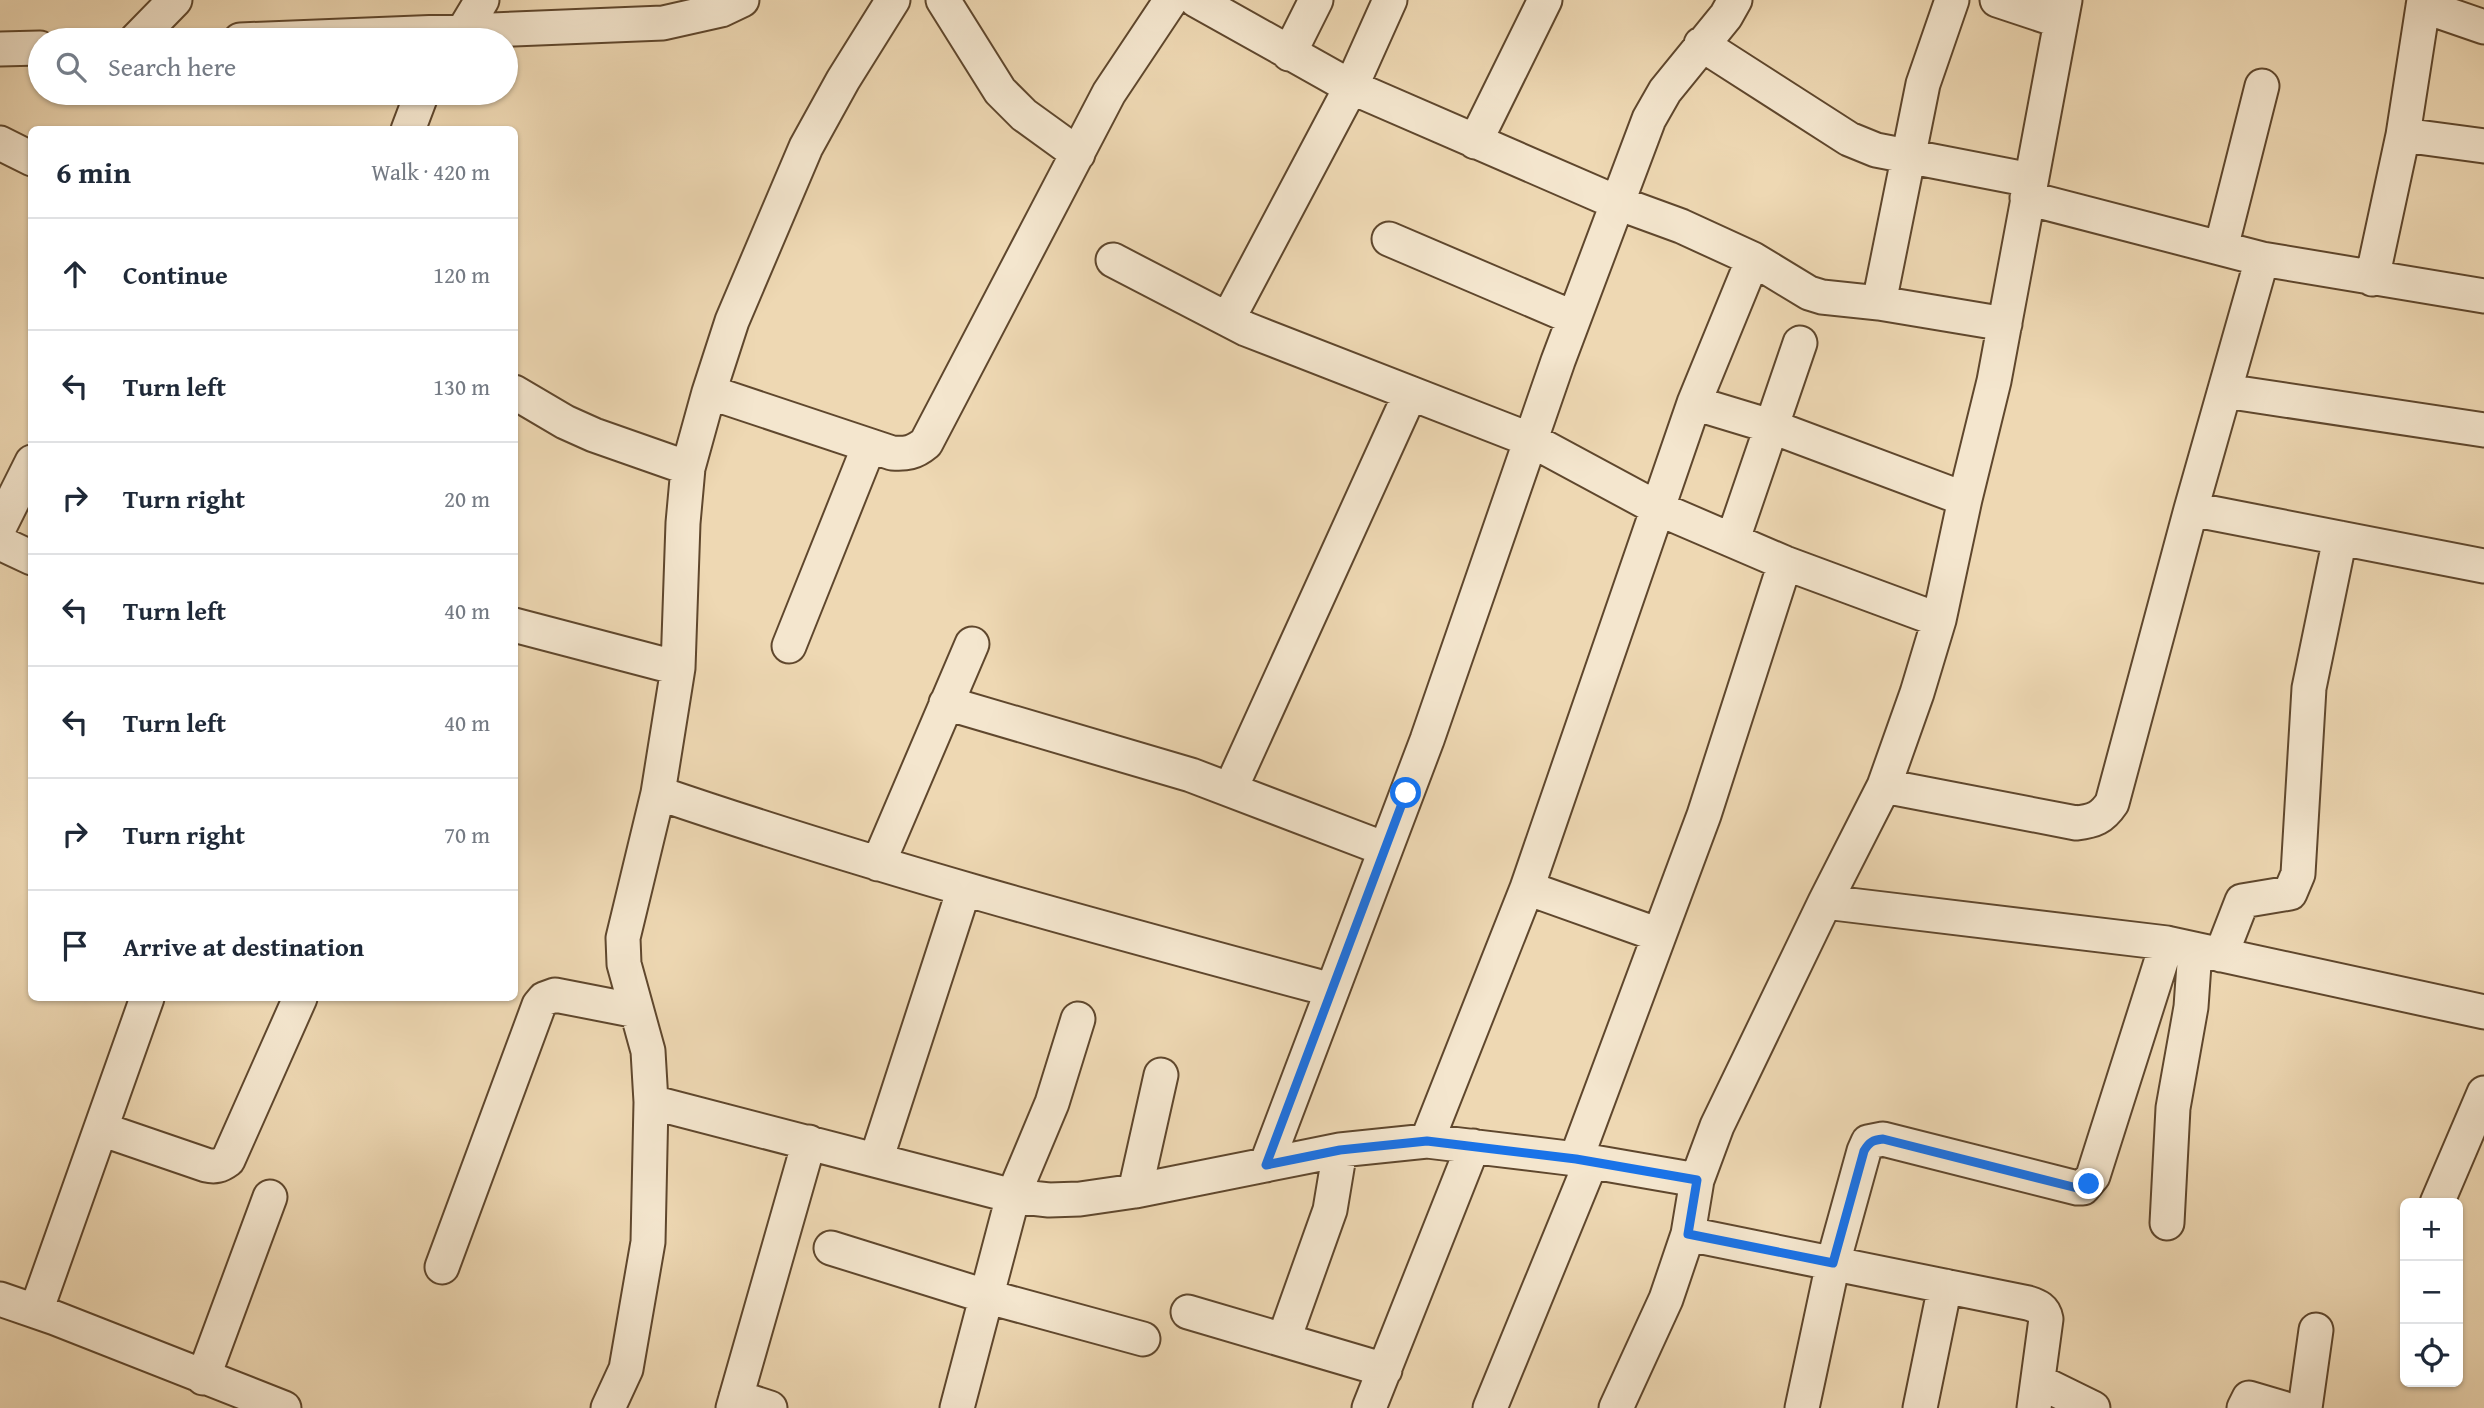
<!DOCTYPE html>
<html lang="en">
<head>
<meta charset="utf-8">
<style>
	body { margin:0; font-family:"Gentium Book Plus",serif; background:#f2f2f3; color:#1f2937 }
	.controls { position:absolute; right:21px; bottom:21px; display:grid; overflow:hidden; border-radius:10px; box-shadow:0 2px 5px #0004 }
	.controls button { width:63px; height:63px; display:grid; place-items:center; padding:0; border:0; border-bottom:2px solid #e0e1e3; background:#fff; color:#1f2937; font:35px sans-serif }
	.stop { position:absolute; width:21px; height:21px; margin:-16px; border:5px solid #1a73e8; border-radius:50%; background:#fff }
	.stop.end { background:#1a73e8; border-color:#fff; box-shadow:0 2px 7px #0008 }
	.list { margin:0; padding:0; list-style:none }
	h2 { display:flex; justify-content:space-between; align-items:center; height:91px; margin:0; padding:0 28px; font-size:30px }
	h2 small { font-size:23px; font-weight:400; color:#747a83 }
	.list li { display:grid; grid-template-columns:46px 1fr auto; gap:21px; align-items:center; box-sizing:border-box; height:112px; padding:0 28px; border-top:2px solid #e0e1e3 }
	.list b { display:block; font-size:26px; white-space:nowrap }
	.list em { font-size:23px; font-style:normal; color:#747a83 }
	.icon { flex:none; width:38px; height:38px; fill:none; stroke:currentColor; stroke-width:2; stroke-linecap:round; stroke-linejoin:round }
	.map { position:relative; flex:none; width:2484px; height:1408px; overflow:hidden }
	.search { position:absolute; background:#fff; box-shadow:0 2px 5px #0004; left:28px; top:28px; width:490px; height:77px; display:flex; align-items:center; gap:18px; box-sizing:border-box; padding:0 24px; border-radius:38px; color:#747a83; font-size:26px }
	.panel { position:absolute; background:#fff; box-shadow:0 2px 5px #0004; left:28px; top:126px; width:490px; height:875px; border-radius:10px }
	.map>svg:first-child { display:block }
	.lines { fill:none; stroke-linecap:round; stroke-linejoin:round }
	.minor-casing { stroke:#5f472d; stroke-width:37 }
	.minor { stroke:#f4e6ce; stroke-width:33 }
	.route { stroke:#1a73e8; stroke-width:9 }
</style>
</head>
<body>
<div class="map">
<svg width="2484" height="1408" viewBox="0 0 2484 1408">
	<rect width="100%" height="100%" fill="#eed8b3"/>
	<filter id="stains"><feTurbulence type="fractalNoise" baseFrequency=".00286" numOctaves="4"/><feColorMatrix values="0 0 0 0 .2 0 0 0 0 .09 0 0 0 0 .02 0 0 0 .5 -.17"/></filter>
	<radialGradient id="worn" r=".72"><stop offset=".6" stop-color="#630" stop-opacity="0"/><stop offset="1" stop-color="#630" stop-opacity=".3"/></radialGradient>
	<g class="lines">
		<g class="minor-casing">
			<path id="minor" d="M 943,0 L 1000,91 L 1024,115 L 1078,154
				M 1196,0 L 1351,87 L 1618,203 L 1681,226 L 1753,259 L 1809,293 L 1822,297 L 1879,303 L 2005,324
				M 1997,0 L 2060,21
				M 2423,6 L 2484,27
				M 464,30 L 482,0
				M 136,40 L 175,0
				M 240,40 L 663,23 L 721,10 L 742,0
				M 1701,44 L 1849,139 L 1876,150 L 2031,180
				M 0,49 L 40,48
				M 1289,54 L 1316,0
				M 408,130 L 422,93
				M 2403,135 L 2484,146
				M 1475,142 L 1545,0
				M 0,143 L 32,159
				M 2027,198 L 2262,259 L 2484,296
				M 1389,239 L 1574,318
				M 2221,248 L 2262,86
				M 1113,260 L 1246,329 L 1531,440 L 1657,508 L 1785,563 L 1939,620
				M 2372,279 L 2403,135 L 2424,0
				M 1879,303 L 1923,84 L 1952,0
				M 1228,319 L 1351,87 L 1390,0
				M 2225,391 L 2484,430
				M 514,392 L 565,422 L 594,435 L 688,468
				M 709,392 L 892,453 C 906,454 914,453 926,443 L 1109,93 L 1171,0
				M 1694,403 L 1770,426 L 1965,499
				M 2191,509 L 2484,566
				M 0,526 L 32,462
				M 1733,539 L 1800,343
				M 0,543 L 32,558
				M 514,625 L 678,668
				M 789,646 L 869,446
				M 946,703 L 1191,775 L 1385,849
				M 1884,786 L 2076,823 C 2094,821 2102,818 2112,803 L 2191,509 L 2262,259
				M 1230,790 L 1410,394
				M 658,793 C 880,869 1105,929 1332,990
				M 878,864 L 972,644
				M 1527,888 L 1659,935
				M 1825,902 L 2167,943 L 2484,1012
				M 2221,955 L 2242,901 L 2290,893 L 2298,874 L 2309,688 L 2340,538
				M 651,1102 L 1013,1196 L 1049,1200 L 1080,1199 L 1135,1191 L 1340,1150 L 1427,1141 L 1576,1159 L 1697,1180
				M 101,1129 L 206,1165 C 215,1167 220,1166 228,1160 L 300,998
				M 1427,1141 L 1527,888 L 1694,403 L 1753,259
				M 1576,1159 L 1704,815 L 1785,563
				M 876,1160 L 964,889
				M 1266,1165 L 1427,740 L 1558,361 L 1649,119 L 1665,91 L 1726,16 L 1735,0
				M 1135,1191 L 1161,1075
				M 2437,1203 L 2484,1093
				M 2167,1223 L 2173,1108 L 2191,1007 L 2195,950
				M 1688,1234 L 2028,1303 C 2037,1306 2044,1308 2046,1319 L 2034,1408
				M 831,1248 L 985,1296 L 1143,1339
				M 442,1267 L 539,1005 L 544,999 L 555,995 L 637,1011
				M 0,1299 L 55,1318 L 284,1408
				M 36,1311 L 147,998
				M 1188,1312 L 1385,1370
				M 1284,1339 L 1330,1210 L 1340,1150
				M 203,1378 L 270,1197
				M 2038,1381 L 2093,1408
				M 736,1397 L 770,1408
				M 608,1408 L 626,1369 L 648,1242 L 651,1102 L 648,1051 L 624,964 L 623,938 L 658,793 L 678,668 L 683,523 L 688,468 L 709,392 L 732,321 L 806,147 L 843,80 L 893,0
				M 733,1408 L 809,1142
				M 957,1408 L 1013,1196 L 1052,1103 L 1078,1019
				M 1369,1408 L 1473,1146
				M 1490,1408 L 1591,1162
				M 1616,1408 L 1666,1299 L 1688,1234 L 1697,1180 L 1717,1126 L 1825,902 L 1884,786 L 1917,693 L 1939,620 L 1965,499 L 1994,381 L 2065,0
				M 1802,1408 L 1833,1263 L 1864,1151 L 1868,1142 L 1883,1139 L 2077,1188 L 2083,1188 L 2093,1176 L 2167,943
				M 1920,1408 L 1945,1286
				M 2244,1408 L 2249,1398 L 2283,1408
				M 2305,1408 L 2316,1330"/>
		</g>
		<use href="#minor" class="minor"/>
	</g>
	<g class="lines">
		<path class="route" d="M 1406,793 L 1266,1165 L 1340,1150 L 1427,1141 L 1576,1159 L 1697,1180 L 1688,1234 L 1833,1263 L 1864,1151 C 1869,1142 1873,1140 1883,1139 L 2077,1188 L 2083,1188 L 2089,1184"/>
	</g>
	<rect width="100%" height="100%" filter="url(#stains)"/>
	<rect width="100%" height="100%" fill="url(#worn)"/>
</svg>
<div class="controls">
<button>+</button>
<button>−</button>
<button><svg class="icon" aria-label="locate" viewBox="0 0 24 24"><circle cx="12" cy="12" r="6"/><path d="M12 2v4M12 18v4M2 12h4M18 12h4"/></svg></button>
</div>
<div class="stop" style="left:1406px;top:793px"></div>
<div class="stop end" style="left:2089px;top:1184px"></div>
<div class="search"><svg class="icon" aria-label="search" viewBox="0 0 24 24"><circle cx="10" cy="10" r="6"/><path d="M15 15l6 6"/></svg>Search here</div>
<section class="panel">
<h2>6 min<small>Walk · 420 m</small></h2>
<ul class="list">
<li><svg class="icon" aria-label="ahead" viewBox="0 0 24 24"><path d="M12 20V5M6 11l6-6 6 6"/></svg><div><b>Continue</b></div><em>120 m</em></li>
<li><svg class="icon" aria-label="left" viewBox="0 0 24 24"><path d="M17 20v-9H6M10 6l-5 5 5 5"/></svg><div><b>Turn left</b></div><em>130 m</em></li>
<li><svg class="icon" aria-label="right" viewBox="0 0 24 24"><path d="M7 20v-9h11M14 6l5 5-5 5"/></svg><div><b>Turn right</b></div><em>20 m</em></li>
<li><svg class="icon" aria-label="left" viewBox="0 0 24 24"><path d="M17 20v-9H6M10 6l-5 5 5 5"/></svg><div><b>Turn left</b></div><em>40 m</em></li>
<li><svg class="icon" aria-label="left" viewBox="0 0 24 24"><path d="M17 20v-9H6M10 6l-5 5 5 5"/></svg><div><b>Turn left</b></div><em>40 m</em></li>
<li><svg class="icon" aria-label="right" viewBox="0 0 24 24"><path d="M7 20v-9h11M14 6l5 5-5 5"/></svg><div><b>Turn right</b></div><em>70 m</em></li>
<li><svg class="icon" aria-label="arrive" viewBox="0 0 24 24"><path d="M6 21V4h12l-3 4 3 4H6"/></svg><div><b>Arrive at destination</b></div></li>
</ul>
</section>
</div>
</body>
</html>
